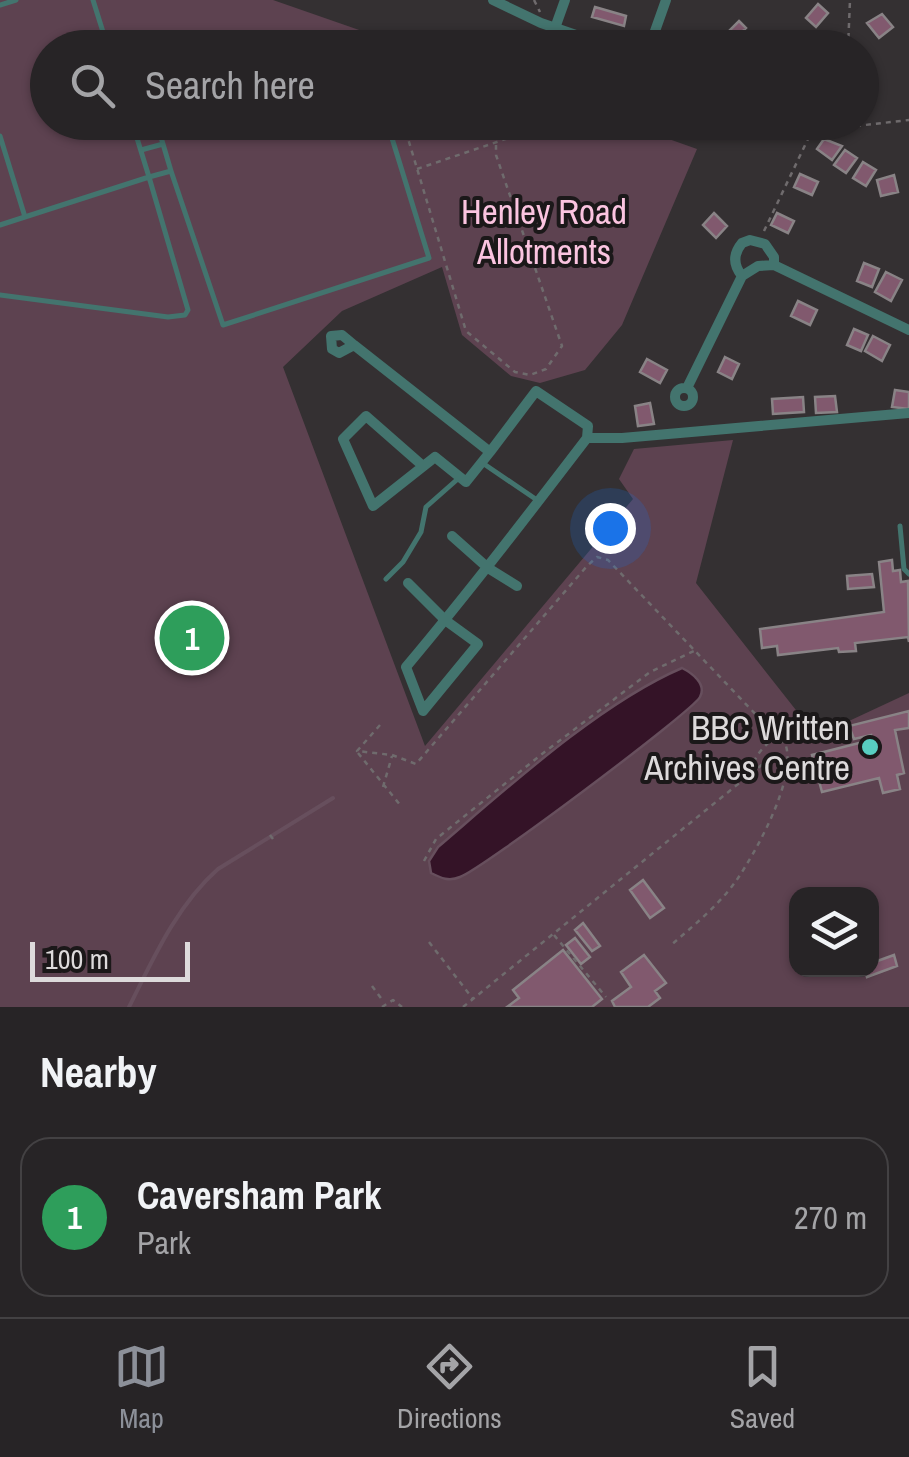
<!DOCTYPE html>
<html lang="en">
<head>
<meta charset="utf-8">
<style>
	body { margin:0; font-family:"Archivo Narrow",sans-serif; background:#333032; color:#f1f3f6 }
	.controls { position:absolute; right:30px; bottom:30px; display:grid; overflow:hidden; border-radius:20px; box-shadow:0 2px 8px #0004 }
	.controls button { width:90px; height:90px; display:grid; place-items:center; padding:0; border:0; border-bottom:2px solid #434143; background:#272426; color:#f1f3f6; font:50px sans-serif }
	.scale { position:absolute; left:30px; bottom:25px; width:160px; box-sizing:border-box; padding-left:10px; border:5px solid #dddadb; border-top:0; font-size:28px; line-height:35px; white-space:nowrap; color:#dddadb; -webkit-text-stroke:8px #1b1819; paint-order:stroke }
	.you { position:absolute; left:610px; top:528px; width:35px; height:35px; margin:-25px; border:8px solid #fff; border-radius:50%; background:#1a73e8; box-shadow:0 0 0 15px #1a73e833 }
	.badge { display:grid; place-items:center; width:65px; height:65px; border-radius:50%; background:#8c9099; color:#fff; font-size:32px; font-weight:700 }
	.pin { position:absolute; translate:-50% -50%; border:5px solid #fff; box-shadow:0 2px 10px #0006 }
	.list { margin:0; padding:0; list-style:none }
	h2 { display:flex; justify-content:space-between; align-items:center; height:130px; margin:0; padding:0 40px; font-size:42px }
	h2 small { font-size:32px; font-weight:400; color:#a4a4a7 }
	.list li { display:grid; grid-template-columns:65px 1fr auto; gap:30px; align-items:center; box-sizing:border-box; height:160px; margin:0 20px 20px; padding:0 20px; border:2px solid #434143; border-radius:30px }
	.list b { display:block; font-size:38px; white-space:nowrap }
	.list p { margin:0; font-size:32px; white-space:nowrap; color:#a4a4a7 }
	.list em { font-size:32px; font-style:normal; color:#a4a4a7 }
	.icon { flex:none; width:55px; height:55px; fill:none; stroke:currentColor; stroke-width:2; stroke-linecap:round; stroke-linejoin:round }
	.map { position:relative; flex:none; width:909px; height:1007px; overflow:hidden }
	.search { position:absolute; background:#272426; box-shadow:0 2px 8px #0004; left:30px; right:30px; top:30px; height:110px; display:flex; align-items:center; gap:25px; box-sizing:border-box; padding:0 35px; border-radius:55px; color:#a4a4a7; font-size:38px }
	.sheet { height:310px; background:#272426 }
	nav { display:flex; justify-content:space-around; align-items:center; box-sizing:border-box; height:140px; border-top:2px solid #434143; background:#272426; font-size:28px; color:#a4a4a7 }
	nav a { display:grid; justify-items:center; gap:5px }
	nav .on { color:#8c9099 }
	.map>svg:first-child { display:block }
	.green { fill:#5d4250; fill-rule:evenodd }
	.water { fill:#341327; stroke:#674f5d; stroke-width:2.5 }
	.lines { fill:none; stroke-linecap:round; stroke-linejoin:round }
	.stream { stroke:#674f5d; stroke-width:4 }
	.building { fill:#81596e; stroke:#898386; stroke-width:2.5 }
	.path { stroke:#6f6b6d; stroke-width:2.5; stroke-dasharray:5 5; stroke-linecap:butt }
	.service { stroke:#43746e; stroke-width:5 }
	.minor { stroke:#43746e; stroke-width:10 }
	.poi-dot { fill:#58cec1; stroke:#1b1819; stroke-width:4 }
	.labels { text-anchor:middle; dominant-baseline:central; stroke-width:8; stroke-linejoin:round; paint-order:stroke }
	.park-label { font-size:35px; fill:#fbc4e0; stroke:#1b1819 }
	.poi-label { font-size:35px; fill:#dddadb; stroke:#1b1819; text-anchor:end }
</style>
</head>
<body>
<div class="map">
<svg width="909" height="1007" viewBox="0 0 909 1007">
	<rect width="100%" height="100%" fill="#343032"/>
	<path class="green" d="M 0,0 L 273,0 L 408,47 L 48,48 L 48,122 L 621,122 L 697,149 L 622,325 L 585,370 L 540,383 L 511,376 L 462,335 L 442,267 L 342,311 L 283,367 L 425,746 L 633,499 L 619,479 L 634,449 L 733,440 L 696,583 L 803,719 L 806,741 L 909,693 L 909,1007 L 0,1007 ZM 796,894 L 872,894 L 872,969 L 796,969 Z"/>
	<path class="water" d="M 682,668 C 692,673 707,684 700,697 C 692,712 481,870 460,877 C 449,882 441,878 431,873 L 429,861 L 438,847 C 506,789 600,703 682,668 Z"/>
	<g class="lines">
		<path class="stream" d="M 129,1007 C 153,959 177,905 218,869 L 333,798"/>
	</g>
	<path class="building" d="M 818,4 L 828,13 L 816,27 L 806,18 Z
		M 595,7 L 626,16 L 624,26 L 592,17 Z
		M 882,14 L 893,27 L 879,38 L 867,23 Z
		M 739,21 L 746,28 L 726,48 L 719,41 Z
		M 824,139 L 842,146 L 832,160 L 817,149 Z
		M 845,150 L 857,158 L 846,173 L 834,165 Z
		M 863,162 L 876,170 L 866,186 L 853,178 Z
		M 800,174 L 818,182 L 812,195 L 794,187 Z
		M 894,175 L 898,192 L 881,196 L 877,180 Z
		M 714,213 L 727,226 L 716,238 L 703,225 Z
		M 777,213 L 794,221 L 788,233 L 771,225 Z
		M 864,263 L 879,269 L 872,287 L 857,281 Z
		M 886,272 L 902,280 L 891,301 L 875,292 Z
		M 798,301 L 817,310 L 810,325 L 791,316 Z
		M 854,329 L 868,335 L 861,351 L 847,345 Z
		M 873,336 L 890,345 L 882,361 L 865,351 Z
		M 725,357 L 739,364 L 732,379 L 718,372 Z
		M 647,359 L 667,370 L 660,383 L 640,372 Z
		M 895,390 L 909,392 L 909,409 L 892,407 Z
		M 835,396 L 837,412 L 816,413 L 815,397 Z
		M 803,397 L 804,412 L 773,414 L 772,399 Z
		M 650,403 L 654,424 L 638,426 L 635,406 Z
		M 892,560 L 893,571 L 900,570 L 901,582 L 908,581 L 909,642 L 908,637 L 855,643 L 856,651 L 839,652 L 838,648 L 778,655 L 777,646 L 762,648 L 760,629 L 884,612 L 879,562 Z
		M 872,574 L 874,587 L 848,589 L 847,576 Z
		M 909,711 L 909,728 L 895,730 L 904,773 L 897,775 L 900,789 L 883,793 L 879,778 L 822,792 L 812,755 L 871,740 L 871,735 L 854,739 L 849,726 Z
		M 643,880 L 664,908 L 650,918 L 630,890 Z
		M 583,923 L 600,946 L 592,951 L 575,930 Z
		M 575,938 L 590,957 L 581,964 L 566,945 Z
		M 563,950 L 602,999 L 592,1007 L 507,1007 L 519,998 L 513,990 Z
		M 644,955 L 666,983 L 655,991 L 660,998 L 648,1007 L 615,1007 L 612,1001 L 631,987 L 621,972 Z
		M 894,955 L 897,966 L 867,977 L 865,969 L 872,969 L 872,963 Z"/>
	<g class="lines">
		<path class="path" d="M 534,0 L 540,12
			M 848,48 L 850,0
			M 403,122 L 466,331 L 515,372 L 530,375 L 546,369 L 562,346 L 496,155 L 496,145
			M 856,126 L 909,120
			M 417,169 L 556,122
			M 764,231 L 808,139
			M 380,725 L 357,751 L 392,755 L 416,764 L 587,566 L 597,557 L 608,560 L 786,746 C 796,780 756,852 736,881 C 718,906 693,926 670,946
			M 358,753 L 401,806
			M 752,772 C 753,755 765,746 776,736
			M 383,787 L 392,756
			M 270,835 L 273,839
			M 424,861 L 436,839 L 542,754 L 650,672 L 696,650
			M 554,935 L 606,997
			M 429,942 L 473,999
			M 372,986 L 383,1001
			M 382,1007 L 393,1000 L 402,1007
			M 463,1007 L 769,759"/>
		<path class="service" d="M 93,0 L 108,48
			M 0,5 L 16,0
			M 556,31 L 563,48
			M 747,48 L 747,46
			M 132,122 L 149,177 L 171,171 L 163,144 L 141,150
			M 162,122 L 157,124 L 163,144
			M 0,136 L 25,217
			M 171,171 L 223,325 L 429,258 L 387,122
			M 0,225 L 149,177 L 188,310 L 185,315 L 168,317 L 0,295
			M 484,464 L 537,500
			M 900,526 L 904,569 L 909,574
			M 386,579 L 403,562 L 421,532 L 426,507 L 460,477"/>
		<path class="minor" d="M 493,0 L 541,23 L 614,48
			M 555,28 L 565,0
			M 649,48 L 666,0
			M 835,122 L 845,125
			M 813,131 L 816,122
			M 750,240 L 765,244 L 774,257 L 774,265 L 758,266 L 742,276 C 733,265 733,254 742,243 Z
			M 774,265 L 909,330
			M 354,345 L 339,353 L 332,349 L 331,336 L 342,335 L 354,345 L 490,452 L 536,391 L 588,426 L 587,438 C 528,515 469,592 406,667 L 423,711 L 478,644 L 445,620 L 408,583
			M675 397a9 9 0 1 1 18 0a9 9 0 1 1-18 0Z
			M 687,388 L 742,276
			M 587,438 L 622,438 L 909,413
			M 423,466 L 366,416 L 343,439 L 373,506 L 435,457 L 466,482 L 490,452
			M 452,536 L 488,568 L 517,586"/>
	</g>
	<circle class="poi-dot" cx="870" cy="747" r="10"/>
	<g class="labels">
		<g class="park-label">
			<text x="544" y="211">Henley Road<tspan x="544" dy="40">Allotments</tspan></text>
		</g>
		<g class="poi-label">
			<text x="850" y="727">BBC Written<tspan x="850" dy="40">Archives Centre</tspan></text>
		</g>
	</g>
</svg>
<div class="controls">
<button><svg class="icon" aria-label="layers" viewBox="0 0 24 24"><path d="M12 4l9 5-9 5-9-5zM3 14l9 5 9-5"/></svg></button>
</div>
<div class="scale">100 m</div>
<div class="you"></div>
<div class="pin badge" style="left:192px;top:638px;background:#2e9e5b">1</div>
<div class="search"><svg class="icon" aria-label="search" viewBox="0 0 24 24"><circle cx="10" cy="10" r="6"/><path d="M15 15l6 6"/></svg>Search here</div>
</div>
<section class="sheet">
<h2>Nearby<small></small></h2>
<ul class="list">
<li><span class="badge" style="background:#2e9e5b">1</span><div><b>Caversham Park</b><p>Park</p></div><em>270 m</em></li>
</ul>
</section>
<nav>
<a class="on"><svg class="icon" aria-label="map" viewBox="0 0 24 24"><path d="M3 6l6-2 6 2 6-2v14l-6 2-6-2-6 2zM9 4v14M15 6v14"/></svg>Map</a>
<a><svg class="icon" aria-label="directions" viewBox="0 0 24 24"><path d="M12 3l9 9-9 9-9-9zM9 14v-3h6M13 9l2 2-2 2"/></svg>Directions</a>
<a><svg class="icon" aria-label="saved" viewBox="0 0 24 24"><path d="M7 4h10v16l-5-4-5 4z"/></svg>Saved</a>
</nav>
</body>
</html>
